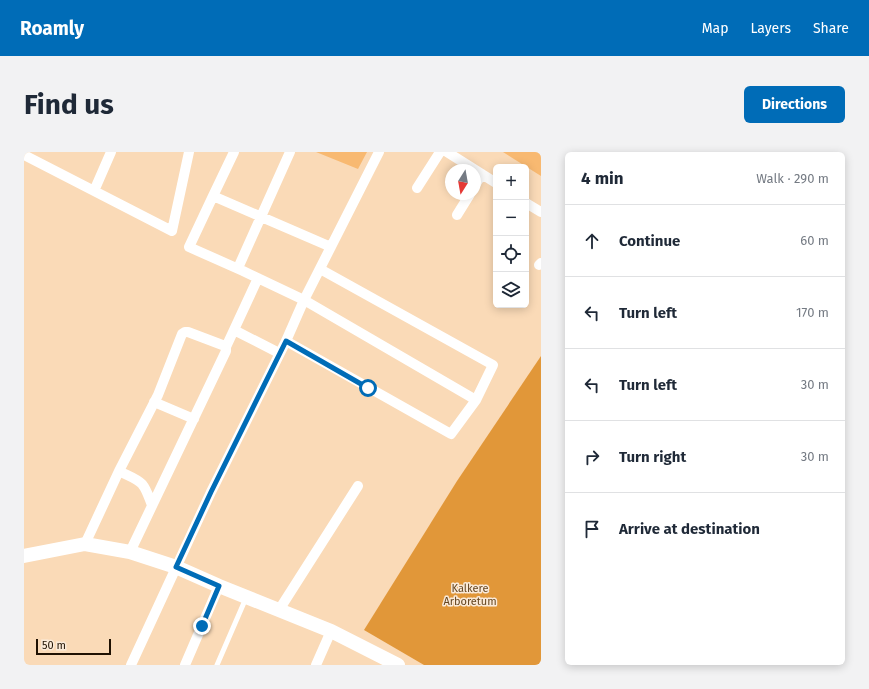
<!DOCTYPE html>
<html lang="en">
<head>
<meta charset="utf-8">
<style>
	body { margin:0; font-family:"Fira Sans",sans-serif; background:#f2f2f3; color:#1f2937 }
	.controls { position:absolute; right:12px; top:12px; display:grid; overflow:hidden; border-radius:6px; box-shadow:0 2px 10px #0003 }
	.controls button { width:36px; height:36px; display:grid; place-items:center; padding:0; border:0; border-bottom:1px solid #e0e1e3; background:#fff; color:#1f2937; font:20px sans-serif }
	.compass { position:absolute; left:421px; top:12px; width:36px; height:36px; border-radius:50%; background:#fff; box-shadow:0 2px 10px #0003; rotate:191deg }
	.scale { position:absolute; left:12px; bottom:10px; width:75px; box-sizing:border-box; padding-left:4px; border:2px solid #1f1102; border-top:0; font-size:11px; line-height:14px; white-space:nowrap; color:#1f1102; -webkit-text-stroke:3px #faead9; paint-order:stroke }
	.stop { position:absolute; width:12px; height:12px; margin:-9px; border:3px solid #006cb7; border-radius:50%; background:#fff }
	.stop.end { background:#006cb7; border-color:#fff; box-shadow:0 1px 4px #0008 }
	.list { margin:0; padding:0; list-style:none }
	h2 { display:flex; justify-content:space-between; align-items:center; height:52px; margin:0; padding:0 16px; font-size:17px }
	h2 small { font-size:13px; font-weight:400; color:#747a83 }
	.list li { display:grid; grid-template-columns:26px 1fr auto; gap:12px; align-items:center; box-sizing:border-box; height:72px; padding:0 16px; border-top:1px solid #e0e1e3 }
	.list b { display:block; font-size:15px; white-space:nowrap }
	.list em { font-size:13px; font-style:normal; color:#747a83 }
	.icon { flex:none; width:22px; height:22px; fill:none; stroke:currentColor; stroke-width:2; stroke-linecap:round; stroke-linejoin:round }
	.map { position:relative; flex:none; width:517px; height:513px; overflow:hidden; border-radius:6px }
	header { display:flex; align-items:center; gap:24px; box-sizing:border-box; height:56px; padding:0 20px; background:#006cb7; color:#fff }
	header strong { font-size:19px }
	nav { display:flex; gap:22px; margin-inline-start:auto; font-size:14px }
	.intro { display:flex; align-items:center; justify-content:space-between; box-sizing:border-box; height:96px; padding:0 24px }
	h1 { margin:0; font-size:28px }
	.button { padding:10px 18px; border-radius:6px; background:#006cb7; color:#fff; font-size:14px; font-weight:700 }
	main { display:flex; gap:24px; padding:0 24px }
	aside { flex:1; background:#fff; border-radius:6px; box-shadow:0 2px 10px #0003 }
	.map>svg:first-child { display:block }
	.green { fill:#f8b971 }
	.forest { fill:#e19739 }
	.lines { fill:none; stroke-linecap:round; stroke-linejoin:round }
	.lane { stroke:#fff; stroke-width:5 }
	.street { stroke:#fff; stroke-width:10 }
	.secondary { stroke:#fff; stroke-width:14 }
	.route { stroke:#006cb7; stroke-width:5 }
	.labels { text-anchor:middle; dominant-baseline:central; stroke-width:3; stroke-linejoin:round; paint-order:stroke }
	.park-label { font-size:11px; fill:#654621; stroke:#faead9 }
</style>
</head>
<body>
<header>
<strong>Roamly</strong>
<nav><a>Map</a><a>Layers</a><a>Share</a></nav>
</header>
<div class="intro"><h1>Find us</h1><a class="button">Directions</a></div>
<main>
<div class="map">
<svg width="517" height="513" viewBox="0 0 517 513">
	<rect width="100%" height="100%" fill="#fadab7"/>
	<path class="green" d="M 292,0 L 343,0 L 334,17 Z
		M 479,0 L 517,0 L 517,24 Z"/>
	<path class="forest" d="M 517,204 L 517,513 L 400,513 L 340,478 L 433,329 Z"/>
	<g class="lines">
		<path class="lane" d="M 193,513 L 222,446"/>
		<path class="street" d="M 210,0 L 189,44 L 307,95
			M 423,0 L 472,31
			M 0,3 L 148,79 L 165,0
			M 451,33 L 458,22
			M 393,36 L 416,0
			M 70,39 L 87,0
			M 189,44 L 165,95 L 219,119 L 280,148 L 452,248
			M 502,51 L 517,60
			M 433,63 L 446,42
			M 515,113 L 517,111
			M 214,116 L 266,0
			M 210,178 L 255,201
			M 262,189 L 427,282 L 452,248 L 469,213 L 296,117
			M 202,195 L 234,126
			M 130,250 L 170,267
			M 95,319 C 102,323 112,326 118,332 C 123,338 125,346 128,353
			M 61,392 L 95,319 L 134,243 L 158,182 L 161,180 L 164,180 L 201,194 L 202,195 L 202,199 L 106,400
			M 255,458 L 334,334
			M 107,513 L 187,340 L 262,189 L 280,148 L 355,0
			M 161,513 L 195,434
			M 292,513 L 307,479"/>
		<path class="secondary" d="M 0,404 L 61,392 L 106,400 L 152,415 L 195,434 L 307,479 L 374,513"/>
	</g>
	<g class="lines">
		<path class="route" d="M 178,474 L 195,434 L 152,415 L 187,340 L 262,189 L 344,236"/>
	</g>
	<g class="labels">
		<g class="park-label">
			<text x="446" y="436">Kalkere<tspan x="446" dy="13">Arboretum</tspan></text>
		</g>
	</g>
</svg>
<div class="controls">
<button>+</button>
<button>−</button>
<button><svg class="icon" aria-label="locate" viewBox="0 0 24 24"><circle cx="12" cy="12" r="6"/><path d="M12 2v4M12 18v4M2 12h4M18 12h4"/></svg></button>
<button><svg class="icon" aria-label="layers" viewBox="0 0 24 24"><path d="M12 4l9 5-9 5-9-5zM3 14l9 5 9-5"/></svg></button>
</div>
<svg class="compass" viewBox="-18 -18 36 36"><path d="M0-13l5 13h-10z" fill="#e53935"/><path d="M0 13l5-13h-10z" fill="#747a83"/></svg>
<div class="scale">50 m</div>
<div class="stop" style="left:344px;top:236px"></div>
<div class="stop end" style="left:178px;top:474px"></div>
</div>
<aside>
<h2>4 min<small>Walk · 290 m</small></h2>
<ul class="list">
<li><svg class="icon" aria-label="ahead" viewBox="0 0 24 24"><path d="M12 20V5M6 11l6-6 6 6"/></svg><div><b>Continue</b></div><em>60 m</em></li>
<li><svg class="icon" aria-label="left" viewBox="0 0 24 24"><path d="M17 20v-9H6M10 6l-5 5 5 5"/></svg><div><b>Turn left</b></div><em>170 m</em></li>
<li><svg class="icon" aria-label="left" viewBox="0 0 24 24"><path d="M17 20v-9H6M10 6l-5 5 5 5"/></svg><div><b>Turn left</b></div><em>30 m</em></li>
<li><svg class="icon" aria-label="right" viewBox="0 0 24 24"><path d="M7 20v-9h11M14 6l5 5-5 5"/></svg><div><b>Turn right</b></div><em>30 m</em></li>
<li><svg class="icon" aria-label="arrive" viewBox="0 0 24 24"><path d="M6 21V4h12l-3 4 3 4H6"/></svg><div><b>Arrive at destination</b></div></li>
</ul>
</aside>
</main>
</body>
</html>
